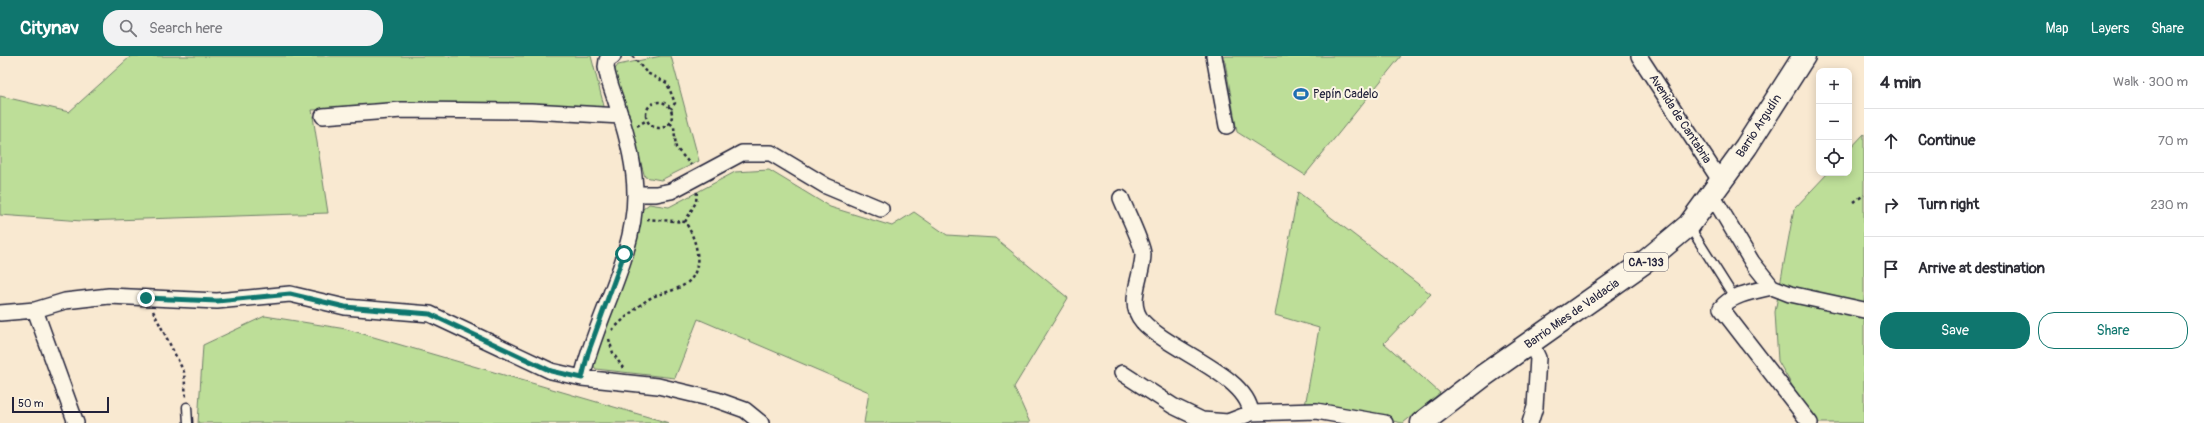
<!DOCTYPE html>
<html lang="en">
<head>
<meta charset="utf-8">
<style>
	body { margin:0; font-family:Pangolin,sans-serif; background:#f2f2f3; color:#2b2b33 }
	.controls { position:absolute; right:12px; top:12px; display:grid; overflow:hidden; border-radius:8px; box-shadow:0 2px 10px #0003 }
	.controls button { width:36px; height:36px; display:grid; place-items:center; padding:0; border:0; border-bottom:1px solid #e1e1e2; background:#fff; color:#2b2b33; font:20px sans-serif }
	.scale { position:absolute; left:12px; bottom:10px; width:97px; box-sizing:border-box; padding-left:4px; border:2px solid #22223b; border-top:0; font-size:11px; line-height:14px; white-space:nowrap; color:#22223b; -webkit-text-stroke:3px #fcf5e5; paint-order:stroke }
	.stop { position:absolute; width:12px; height:12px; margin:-9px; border:3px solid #0f766e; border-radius:50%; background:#fff }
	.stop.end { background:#0f766e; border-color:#fff; box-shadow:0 1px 4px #0008 }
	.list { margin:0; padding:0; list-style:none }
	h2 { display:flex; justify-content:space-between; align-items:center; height:52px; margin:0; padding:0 16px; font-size:17px }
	h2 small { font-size:13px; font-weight:400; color:#7c7c81 }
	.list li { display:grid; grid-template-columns:26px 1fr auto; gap:12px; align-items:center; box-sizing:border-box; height:64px; padding:0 16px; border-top:1px solid #e1e1e2 }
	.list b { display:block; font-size:15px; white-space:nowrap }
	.list em { font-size:13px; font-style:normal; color:#7c7c81 }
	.actions { display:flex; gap:8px; padding:12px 16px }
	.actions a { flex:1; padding:9px 0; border:1px solid #0f766e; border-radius:16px; text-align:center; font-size:14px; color:#0f766e }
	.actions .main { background:#0f766e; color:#fff }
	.icon { flex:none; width:22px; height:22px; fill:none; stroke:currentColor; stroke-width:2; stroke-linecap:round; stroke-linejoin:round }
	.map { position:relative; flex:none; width:1864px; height:367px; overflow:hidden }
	header { display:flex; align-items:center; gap:24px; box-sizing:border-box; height:56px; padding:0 20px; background:#0f766e; color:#fff }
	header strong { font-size:19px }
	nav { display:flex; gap:22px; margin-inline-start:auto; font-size:14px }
	.search { width:280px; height:36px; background:#f2f2f3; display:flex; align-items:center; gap:10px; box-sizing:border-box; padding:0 14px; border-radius:16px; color:#7c7c81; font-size:15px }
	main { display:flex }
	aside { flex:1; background:#fff }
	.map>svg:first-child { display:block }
	.green { fill:#bdde98; stroke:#70806a }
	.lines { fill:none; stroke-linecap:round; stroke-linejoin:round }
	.lane-casing { stroke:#22223b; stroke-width:11 }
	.street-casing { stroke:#22223b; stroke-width:18 }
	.primary-casing { stroke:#22223b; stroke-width:25 }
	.path { stroke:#22223b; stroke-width:2.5; stroke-dasharray:3 3; stroke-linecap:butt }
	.lane { stroke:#fcf5e5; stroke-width:8 }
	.street { stroke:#fcf5e5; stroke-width:15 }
	.primary { stroke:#fcf5e5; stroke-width:22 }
	.route { stroke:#0f766e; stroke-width:5 }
	.labels { text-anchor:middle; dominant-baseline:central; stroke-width:4; stroke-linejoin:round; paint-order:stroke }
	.shield { fill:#fcf5e5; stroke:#63616e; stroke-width:1 }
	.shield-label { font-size:11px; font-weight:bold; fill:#22223b }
	.poi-label { font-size:12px; fill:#22223b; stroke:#fcf5e5; text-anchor:start }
	.street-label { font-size:12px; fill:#22223b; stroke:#fcf5e5 }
</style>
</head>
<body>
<header>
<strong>Citynav</strong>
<div class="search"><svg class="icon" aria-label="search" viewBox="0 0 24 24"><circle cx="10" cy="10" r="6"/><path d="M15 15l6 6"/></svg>Search here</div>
<nav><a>Map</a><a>Layers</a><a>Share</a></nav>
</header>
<main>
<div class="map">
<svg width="1864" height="367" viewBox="0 0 1864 367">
	<rect width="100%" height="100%" fill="#f9e9d1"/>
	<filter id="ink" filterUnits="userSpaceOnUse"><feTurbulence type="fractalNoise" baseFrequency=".025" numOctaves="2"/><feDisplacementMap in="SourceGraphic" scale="8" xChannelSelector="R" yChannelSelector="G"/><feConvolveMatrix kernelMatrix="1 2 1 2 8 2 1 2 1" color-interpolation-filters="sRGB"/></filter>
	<g filter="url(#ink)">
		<path class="green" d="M 131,0 L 591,0 L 605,54 L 462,48 L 312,54 L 328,157 L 82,165 L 0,159 L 0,40 L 69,56 Z
			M 661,0 L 671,0 L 699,105 L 661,124 L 645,121 L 613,16 L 618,9 Z
			M 1224,0 L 1401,0 L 1305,119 L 1237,76 Z
			M 1864,78 L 1864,367 L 1819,367 L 1805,352 L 1778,305 L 1775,256 L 1794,153 L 1828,117 L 1849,117 L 1849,94 Z
			M 769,114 L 830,151 L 892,170 L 914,156 L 947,179 L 995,182 L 1068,242 L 1014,331 L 1030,367 L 864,367 L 869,336 L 698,263 L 675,322 L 596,313 L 592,308 L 635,193 L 642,154 L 649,148 L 669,151 L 735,116 Z
			M 1298,136 L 1431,238 L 1384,287 L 1440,337 L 1403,367 L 1305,350 L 1319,272 L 1275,259 Z
			M 265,260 L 346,273 L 669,367 L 198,367 L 203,289 Z"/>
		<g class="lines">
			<g class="lane-casing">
				<path id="lane" d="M 1689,170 L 1734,241
					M 187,351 L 188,367"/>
			</g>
			<g class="street-casing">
				<path id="street" d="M 1214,0 L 1227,70
					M 1639,0 L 1721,126
					M 323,60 L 402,54 L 531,55 L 621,60
					M 635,138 L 656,138 L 671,135 L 742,97 L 771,97 L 826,130 L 881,153
					M 1712,139 L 1752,206 L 1772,231 L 1790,238 L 1864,254
					M 1121,142 C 1126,155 1142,186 1143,198 C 1143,220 1125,247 1143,266 C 1170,295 1247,319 1251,357
					M 1772,231 C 1755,235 1732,238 1721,252 L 1810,367
					M 35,254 L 76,367
					M 0,257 L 35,254 L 65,245 L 109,240 L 217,245 L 290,238 L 345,251 L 430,258 L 551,315 L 582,322 L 658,330 L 717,344 L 745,354 L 761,367
					M 1122,317 L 1173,350 L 1202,364 L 1228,366 L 1251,357 L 1316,355 L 1385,367
					M 582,322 C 596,260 635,202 635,138 C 635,109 627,79 618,52 C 614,38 608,25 606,11 L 607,4 L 613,0
					M 1530,367 L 1535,351 L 1538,302 L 1531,287"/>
			</g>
			<g class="primary-casing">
				<path id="primary" d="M 1422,367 L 1483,320 L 1646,205 L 1689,169 L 1746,91 L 1804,0"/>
			</g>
			<path class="path" d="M 632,0 L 647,17 L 667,27 L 675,47 L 671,53
				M646 59a13 13 0 1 1 26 0a13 13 0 1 1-26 0Z
				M 670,67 L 674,71 L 676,92 L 691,109
				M 637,70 L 647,64
				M 1854,146 L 1864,139
				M 685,166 L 696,146 L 697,135
				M 153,255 L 184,316 L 186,342
				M 612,274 C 623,264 634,253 647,244 C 658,237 673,236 684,229 C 706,216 697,183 685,166 L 647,163
				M 609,283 L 613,297 L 623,312"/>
			<use href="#lane" class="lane"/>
			<use href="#street" class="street"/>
			<use href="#primary" class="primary"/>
		</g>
	</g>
	<g class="lines" filter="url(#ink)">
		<path class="route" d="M 146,242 L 217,245 L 290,238 L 345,251 L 430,258 L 551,315 L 582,322 L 588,297 L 624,198"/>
	</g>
	<defs>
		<g id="stadium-bare" transform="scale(1.2)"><path d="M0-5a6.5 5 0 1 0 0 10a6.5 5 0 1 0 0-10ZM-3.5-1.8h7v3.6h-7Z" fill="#1f6fb2" stroke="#fcf5e5" stroke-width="2.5" paint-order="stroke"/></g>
	</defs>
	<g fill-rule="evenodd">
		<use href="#stadium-bare" x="1301" y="38"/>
	</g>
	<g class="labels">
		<rect class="shield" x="1624" y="197" width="44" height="18" rx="3"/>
		<g class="shield-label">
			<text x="1646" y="206">CA-133</text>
		</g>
		<g class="poi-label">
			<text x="1313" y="38">Pepín Cadelo</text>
		</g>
		<g class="street-label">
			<text transform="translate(1680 63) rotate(57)">Avenida de Cantabria</text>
			<text transform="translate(1759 70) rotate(-57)">Barrio Argudín</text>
			<text transform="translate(1572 258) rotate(-35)">Barrio Mies de Valdacia</text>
		</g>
	</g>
</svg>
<div class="controls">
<button>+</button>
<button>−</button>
<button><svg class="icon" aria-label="locate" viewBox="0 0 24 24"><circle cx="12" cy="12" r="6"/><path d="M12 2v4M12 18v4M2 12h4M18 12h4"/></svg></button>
</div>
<div class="scale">50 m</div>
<div class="stop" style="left:624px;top:198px"></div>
<div class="stop end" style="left:146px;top:242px"></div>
</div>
<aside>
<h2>4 min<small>Walk · 300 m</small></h2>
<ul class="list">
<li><svg class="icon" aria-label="ahead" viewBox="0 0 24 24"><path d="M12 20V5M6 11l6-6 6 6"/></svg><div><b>Continue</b></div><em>70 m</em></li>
<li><svg class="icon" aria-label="right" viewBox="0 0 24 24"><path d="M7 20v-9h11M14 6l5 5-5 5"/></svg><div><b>Turn right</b></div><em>230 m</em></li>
<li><svg class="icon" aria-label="arrive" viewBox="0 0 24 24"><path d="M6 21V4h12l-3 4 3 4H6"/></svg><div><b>Arrive at destination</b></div></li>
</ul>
<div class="actions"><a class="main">Save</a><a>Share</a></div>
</aside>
</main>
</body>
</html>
